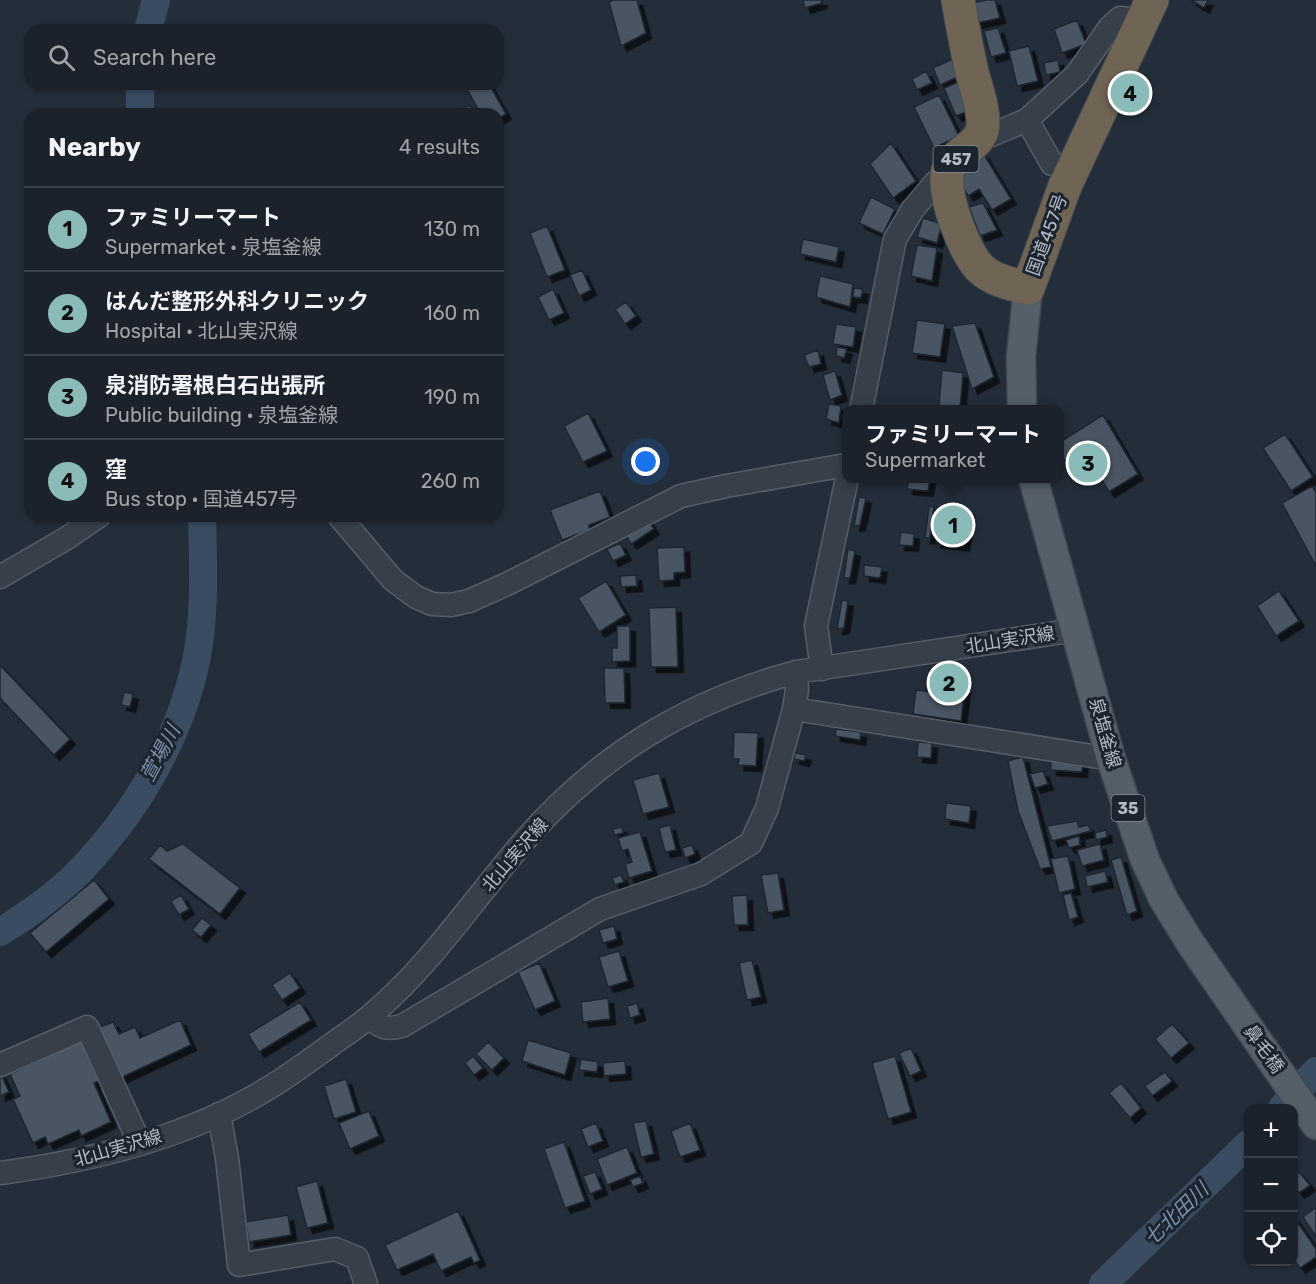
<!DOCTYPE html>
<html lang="en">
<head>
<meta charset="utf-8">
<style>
	body { margin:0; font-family:Rubik,"Noto Sans JP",sans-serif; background:#242a34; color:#f1f3f6 }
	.controls { position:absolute; right:18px; bottom:18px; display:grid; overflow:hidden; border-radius:12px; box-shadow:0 2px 4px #0004 }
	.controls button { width:54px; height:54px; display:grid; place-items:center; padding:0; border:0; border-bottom:2px solid #393f48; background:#1b222c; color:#f1f3f6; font:30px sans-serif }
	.you { position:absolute; left:646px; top:462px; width:21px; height:21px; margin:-15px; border:4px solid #fff; border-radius:50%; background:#1a73e8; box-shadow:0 0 0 9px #1a73e833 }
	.badge { display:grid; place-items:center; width:39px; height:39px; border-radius:50%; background:#8bbbb9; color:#111; font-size:20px; font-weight:700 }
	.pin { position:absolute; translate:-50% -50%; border:3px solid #fff; box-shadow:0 2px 6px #0006 }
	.popup { position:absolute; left:842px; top:405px; width:222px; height:78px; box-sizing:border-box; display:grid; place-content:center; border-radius:12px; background:#1b222c; filter:drop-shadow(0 2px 4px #0005); font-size:20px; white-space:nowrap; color:#a0a4a9 }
	.popup b { font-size:22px; color:#f1f3f6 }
	.popup::after { content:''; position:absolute; left:50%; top:100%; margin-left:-12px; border:12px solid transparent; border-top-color:#1b222c }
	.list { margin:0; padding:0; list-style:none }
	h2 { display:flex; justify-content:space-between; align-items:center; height:78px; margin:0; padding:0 24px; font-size:26px }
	h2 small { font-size:20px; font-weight:400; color:#a0a4a9 }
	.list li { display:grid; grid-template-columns:39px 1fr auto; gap:18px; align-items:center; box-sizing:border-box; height:84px; padding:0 24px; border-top:2px solid #393f48 }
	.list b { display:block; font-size:22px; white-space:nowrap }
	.list p { margin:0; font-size:20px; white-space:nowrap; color:#a0a4a9 }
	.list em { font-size:20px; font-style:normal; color:#a0a4a9 }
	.icon { flex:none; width:33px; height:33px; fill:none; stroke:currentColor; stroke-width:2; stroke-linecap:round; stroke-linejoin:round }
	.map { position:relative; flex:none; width:1316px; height:1284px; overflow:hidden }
	.search { position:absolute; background:#1b222c; box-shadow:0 2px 4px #0004; left:24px; top:24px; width:480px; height:66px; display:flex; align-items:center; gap:15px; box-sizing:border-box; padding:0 21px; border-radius:18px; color:#a0a4a9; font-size:22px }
	.panel { position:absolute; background:#1b222c; box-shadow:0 2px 4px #0004; left:24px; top:108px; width:480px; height:414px; border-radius:18px }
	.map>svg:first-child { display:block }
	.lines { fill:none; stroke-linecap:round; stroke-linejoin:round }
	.river { stroke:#394c62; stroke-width:28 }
	.building { fill:#4a5563; stroke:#1e2731; stroke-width:1.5; filter:url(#shadow) }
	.minor-casing { stroke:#555e68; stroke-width:25 }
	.major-casing { stroke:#404953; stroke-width:31 }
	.highway-casing { stroke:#424b55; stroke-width:35 }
	.minor { stroke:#37404a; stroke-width:22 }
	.major { stroke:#555f6a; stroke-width:28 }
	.highway { stroke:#706455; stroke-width:33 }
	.labels { text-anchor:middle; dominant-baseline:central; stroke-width:6; stroke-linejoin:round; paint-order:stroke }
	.shield { fill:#1c252f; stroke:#858e99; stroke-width:1.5 }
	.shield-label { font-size:16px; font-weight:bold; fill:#b2bbc6 }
	.street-label { font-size:18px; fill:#b2bbc6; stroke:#1c252f }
	.water-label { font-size:20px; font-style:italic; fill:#7c92ac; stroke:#1c252f }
</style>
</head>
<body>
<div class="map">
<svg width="1316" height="1284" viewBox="0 0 1316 1284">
	<defs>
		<filter id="shadow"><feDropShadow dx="5.5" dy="5.5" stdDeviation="0" flood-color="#0009"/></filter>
	</defs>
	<rect width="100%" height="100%" fill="#242e3a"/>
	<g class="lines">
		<path class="river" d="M 148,30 L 156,0
			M 140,84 L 140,114
			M 0,932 C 26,916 51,899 73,878 C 135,816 186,731 199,644 C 205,602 203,558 202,516
			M 1282,1108 L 1316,1071
			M 1103,1284 L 1248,1144"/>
	</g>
	<path class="building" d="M 613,0 L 637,0 L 646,33 L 621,46 L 609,2 Z
		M 803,0 L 821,0 L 822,3 L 805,8 Z
		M 986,0 L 995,0 L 1000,18 L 977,23 L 972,3 Z
		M 1191,0 L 1208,0 L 1204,8 Z
		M 1077,20 L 1086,44 L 1062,53 L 1054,29 Z
		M 998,28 L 1006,53 L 991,57 L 984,31 Z
		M 1029,46 L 1038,81 L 1017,86 L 1009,51 Z
		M 955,58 L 962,75 L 940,85 L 933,68 Z
		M 1058,60 L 1060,72 L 1046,75 L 1044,63 Z
		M 926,71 L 932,83 L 917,90 L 912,79 Z
		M 961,81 L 973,109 L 956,116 L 944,88 Z
		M 464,84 L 489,84 L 506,114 L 498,119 L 498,114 L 481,114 Z
		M 939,95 L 959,136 L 934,148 L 914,107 Z
		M 470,105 L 475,114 L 455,114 Z
		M 891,143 L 916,181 L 893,198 L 870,164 Z
		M 983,153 L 1011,199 L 992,210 L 979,189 L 968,196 L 957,177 L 969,170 L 966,164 Z
		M 871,197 L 895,209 L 883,234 L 859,223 Z
		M 983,203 L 997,230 L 980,236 L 969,207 Z
		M 923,218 L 942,224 L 937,243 L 917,237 Z
		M 547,226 L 565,270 L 547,277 L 530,233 Z
		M 803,239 L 839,247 L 836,262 L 800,254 Z
		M 917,245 L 937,248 L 932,281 L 911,276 Z
		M 582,270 L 591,290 L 579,296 L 570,275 Z
		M 820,276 L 853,284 L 850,307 L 816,297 Z
		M 854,288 L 863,289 L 861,298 L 853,297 Z
		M 553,289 L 564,313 L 549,320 L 538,297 Z
		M 626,302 L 636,316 L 625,324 L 615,309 Z
		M 917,320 L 945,324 L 940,357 L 912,353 Z
		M 975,323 L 994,377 L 972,389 L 952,326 Z
		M 836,324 L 856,327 L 853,347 L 833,344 Z
		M 837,347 L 847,349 L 844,358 L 836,356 Z
		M 818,350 L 821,364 L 809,367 L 804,355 Z
		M 942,370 L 963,373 L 960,409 L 939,406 Z
		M 835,371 L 842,395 L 830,400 L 823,375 Z
		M 829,404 L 841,406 L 839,423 L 826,419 Z
		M 588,413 L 607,451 L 583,462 L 564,426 Z
		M 1103,415 L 1138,474 L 1109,492 L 1091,461 L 1077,469 L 1076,467 L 1070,471 L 1060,452 L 1060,442 Z
		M 1285,434 L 1313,477 L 1291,491 L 1263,448 Z
		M 909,478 L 930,478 L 928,491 L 907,489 Z
		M 1312,486 L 1316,493 L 1316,566 L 1282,503 Z
		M 600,491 L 610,517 L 589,525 L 589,530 L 562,540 L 550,510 Z
		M 859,497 L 866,498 L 860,525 L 854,526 Z
		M 934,506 L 930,538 L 925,538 L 929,507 Z
		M 942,506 L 969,510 L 964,546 L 936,542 Z
		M 647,518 L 654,529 L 631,544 L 624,532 Z
		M 901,532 L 914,534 L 913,546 L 899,545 Z
		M 620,543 L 626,555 L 613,561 L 607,549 Z
		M 684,547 L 685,572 L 674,573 L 674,580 L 659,581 L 657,548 Z
		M 848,549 L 855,551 L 850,578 L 844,578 Z
		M 864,565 L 882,567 L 880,578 L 864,576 Z
		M 636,575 L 637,586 L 621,587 L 620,576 Z
		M 606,581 L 626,615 L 599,632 L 578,598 Z
		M 1279,591 L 1299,621 L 1276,636 L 1257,606 Z
		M 842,600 L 848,601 L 844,628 L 837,629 Z
		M 676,607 L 678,667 L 651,667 L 649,608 Z
		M 617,626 L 630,626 L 630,661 L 612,662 L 612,648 L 617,648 Z
		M 0,665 L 70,739 L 54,755 L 0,698 Z
		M 604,668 L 624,668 L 625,703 L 605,703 Z
		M 932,684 L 965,688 L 961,721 L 913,714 L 916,690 L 931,692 Z
		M 124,692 L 133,694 L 130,707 L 121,705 Z
		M 836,729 L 861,732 L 860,740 L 835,736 Z
		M 734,732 L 758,733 L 756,766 L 738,765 L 739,759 L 733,759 Z
		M 918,742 L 932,743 L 931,758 L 917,757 Z
		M 795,753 L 806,755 L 804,761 L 794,759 Z
		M 1051,755 L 1083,757 L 1082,772 L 1051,770 Z
		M 1023,757 L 1051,867 L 1040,869 L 1018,811 L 1008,761 Z
		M 1043,771 L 1048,784 L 1035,788 L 1030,774 Z
		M 659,773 L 669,807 L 643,814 L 633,780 Z
		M 946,803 L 971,806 L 969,823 L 945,819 Z
		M 1077,821 L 1079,827 L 1088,825 L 1091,831 L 1052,841 L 1047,826 Z
		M 670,825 L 676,850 L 665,852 L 659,828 Z
		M 622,827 L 623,833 L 614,835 L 613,829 Z
		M 1106,830 L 1107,837 L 1096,840 L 1095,833 Z
		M 640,832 L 652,871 L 629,878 L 625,864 L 632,862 L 628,849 L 622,851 L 618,838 Z
		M 1079,836 L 1080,845 L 1069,848 L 1066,840 Z
		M 183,844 L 240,888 L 220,914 L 149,859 L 160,845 L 167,851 Z
		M 1100,844 L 1104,860 L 1082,866 L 1077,850 Z
		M 692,845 L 695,854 L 685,858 L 682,848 Z
		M 1068,856 L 1075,889 L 1059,893 L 1051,859 Z
		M 1121,857 L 1137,911 L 1127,915 L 1111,860 Z
		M 1105,871 L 1108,882 L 1087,887 L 1085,876 Z
		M 778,873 L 784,910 L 768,913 L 761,875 Z
		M 621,875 L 624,882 L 615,885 L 612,878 Z
		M 94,880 L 109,899 L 46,952 L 30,933 Z
		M 1071,893 L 1078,917 L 1069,920 L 1063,895 Z
		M 181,895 L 189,909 L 179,915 L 171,901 Z
		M 747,895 L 748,925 L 734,925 L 732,896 Z
		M 202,918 L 211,925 L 201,937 L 192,930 Z
		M 614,926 L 617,939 L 603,943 L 599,930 Z
		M 619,951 L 628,981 L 608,987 L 599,957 Z
		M 752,960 L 761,997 L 747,1000 L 739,963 Z
		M 539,963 L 555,1001 L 535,1010 L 518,972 Z
		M 290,973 L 300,988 L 282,1000 L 272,985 Z
		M 608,998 L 610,1019 L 583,1022 L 581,1002 Z
		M 300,1002 L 311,1020 L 259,1052 L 248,1034 Z
		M 637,1003 L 640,1015 L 630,1018 L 627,1006 Z
		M 180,1020 L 191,1045 L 118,1079 L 95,1029 L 113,1022 L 119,1034 L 135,1027 L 140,1038 Z
		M 1172,1024 L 1189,1043 L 1171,1058 L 1155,1039 Z
		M 528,1040 L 571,1053 L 565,1075 L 522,1061 Z
		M 81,1041 L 99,1081 L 94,1083 L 111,1122 L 81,1136 L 79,1130 L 48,1144 L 45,1137 L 33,1143 L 13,1099 L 20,1096 L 10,1074 Z
		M 488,1042 L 504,1058 L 492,1070 L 476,1054 Z
		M 911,1048 L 921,1071 L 910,1076 L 899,1053 Z
		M 473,1056 L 483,1068 L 474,1075 L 465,1063 Z
		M 895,1056 L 911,1112 L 888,1119 L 872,1063 Z
		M 581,1059 L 598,1062 L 597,1072 L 579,1070 Z
		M 625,1061 L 626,1074 L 604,1076 L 603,1063 Z
		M 0,1072 L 9,1092 L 0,1096 Z
		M 1165,1072 L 1172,1081 L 1152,1096 L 1145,1086 Z
		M 346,1079 L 356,1112 L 334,1119 L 324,1086 Z
		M 1121,1083 L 1141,1108 L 1130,1118 L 1109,1093 Z
		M 369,1111 L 379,1136 L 350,1149 L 339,1123 Z
		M 646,1121 L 654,1154 L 641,1157 L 633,1123 Z
		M 596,1123 L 603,1141 L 588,1147 L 581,1129 Z
		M 690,1123 L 700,1150 L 680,1157 L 671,1131 Z
		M 564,1142 L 585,1201 L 565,1208 L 544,1149 Z
		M 627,1147 L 637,1173 L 607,1185 L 597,1159 Z
		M 595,1172 L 602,1189 L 590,1194 L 583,1176 Z
		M 1299,1172 L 1310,1185 L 1299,1193 L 1294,1186 L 1294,1176 Z
		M 640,1176 L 643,1183 L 633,1187 L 630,1180 Z
		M 317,1181 L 328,1223 L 307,1228 L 296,1187 Z
		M 1316,1207 L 1316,1237 L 1303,1217 Z
		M 458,1211 L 480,1260 L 474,1263 L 471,1257 L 441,1271 L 433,1254 L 397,1270 L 385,1245 Z
		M 288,1215 L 291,1235 L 249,1242 L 246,1222 Z
		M 1294,1217 L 1316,1249 L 1316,1257 L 1300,1268 L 1294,1259 Z"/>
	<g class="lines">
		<g class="minor-casing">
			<path id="minor" d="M 1027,120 L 1052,164
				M 977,141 L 1027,120 L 1077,74 L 1110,27 L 1120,18 L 1142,21
				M 861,410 L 895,239 L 913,209 L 935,183 L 946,174
				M 339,516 L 393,580 L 416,597 L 432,604 L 451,605 L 469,601 L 507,584 L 681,496 L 726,486 L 846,465
				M 0,577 L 67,538 L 99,516
				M 822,669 L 816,626 L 847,478
				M 794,709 L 1111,759
				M 369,1017 C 380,1028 387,1030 402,1026 L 600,909 L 701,874 L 751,843 L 767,808 L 794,709 L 797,690 L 796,672
				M 0,1065 L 87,1027 L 140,1144
				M 219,1114 L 227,1158 L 239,1265 L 335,1249 L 357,1258 L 366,1284
				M 0,1173 C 92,1161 187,1138 267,1089 C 289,1076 310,1060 331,1045 C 344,1035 358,1027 370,1016 C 430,966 473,900 524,841 C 599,755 686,702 796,672 L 1076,630"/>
		</g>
		<g class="major-casing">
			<path id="major" d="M 1022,410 L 1021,357 L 1028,288
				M 1033,478 L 1111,759 L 1145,860 L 1164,900 L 1191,944 L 1316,1125"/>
		</g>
		<g class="highway-casing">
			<path id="highway" d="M 958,0 C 962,23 966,45 971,68 C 975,86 984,107 983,126 C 981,146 956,151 949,168 C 939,188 965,255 981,269 C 994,281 1012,284 1028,288 L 1065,186 L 1152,0"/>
		</g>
		<use href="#minor" class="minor"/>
		<use href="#major" class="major"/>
		<use href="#highway" class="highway"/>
	</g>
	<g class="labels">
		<g class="shield">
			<rect x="933.5" y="146" width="45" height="26" rx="4.5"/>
			<rect x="1111.5" y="795" width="33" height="26" rx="4.5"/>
		</g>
		<g class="shield-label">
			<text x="956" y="159">457</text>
			<text x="1128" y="808">35</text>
		</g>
		<g class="street-label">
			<text transform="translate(1047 235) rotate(-70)">国道457号</text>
			<text transform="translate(1010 640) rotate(-9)">北山実沢線</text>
			<text transform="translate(1105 733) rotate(74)">泉塩釜線</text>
			<text transform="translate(515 855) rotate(-49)">北山実沢線</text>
			<text transform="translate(1264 1049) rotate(55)">鼻毛橋</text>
			<text transform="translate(118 1148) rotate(-16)">北山実沢線</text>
		</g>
		<g class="water-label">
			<text transform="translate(160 753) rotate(-62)">萱場川</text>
			<text transform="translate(1176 1214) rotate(-44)">七北田川</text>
		</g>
	</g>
</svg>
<div class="controls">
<button>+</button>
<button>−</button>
<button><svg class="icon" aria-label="locate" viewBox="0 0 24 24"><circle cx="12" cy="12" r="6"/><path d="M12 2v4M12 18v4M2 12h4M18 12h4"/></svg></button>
</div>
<div class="you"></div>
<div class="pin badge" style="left:953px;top:525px">1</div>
<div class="popup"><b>ファミリーマート</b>Supermarket</div>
<div class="pin badge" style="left:949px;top:683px">2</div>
<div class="pin badge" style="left:1088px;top:463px">3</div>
<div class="pin badge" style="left:1130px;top:93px">4</div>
<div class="search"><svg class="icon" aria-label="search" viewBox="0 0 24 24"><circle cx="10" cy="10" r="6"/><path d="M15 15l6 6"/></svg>Search here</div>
<section class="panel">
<h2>Nearby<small>4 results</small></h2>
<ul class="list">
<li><span class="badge">1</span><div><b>ファミリーマート</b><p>Supermarket · 泉塩釜線</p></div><em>130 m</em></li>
<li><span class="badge">2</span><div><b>はんだ整形外科クリニック</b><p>Hospital · 北山実沢線</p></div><em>160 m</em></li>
<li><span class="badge">3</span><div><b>泉消防署根白石出張所</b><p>Public building · 泉塩釜線</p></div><em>190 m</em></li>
<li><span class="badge">4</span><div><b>窪</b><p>Bus stop · 国道457号</p></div><em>260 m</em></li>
</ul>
</section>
</div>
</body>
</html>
